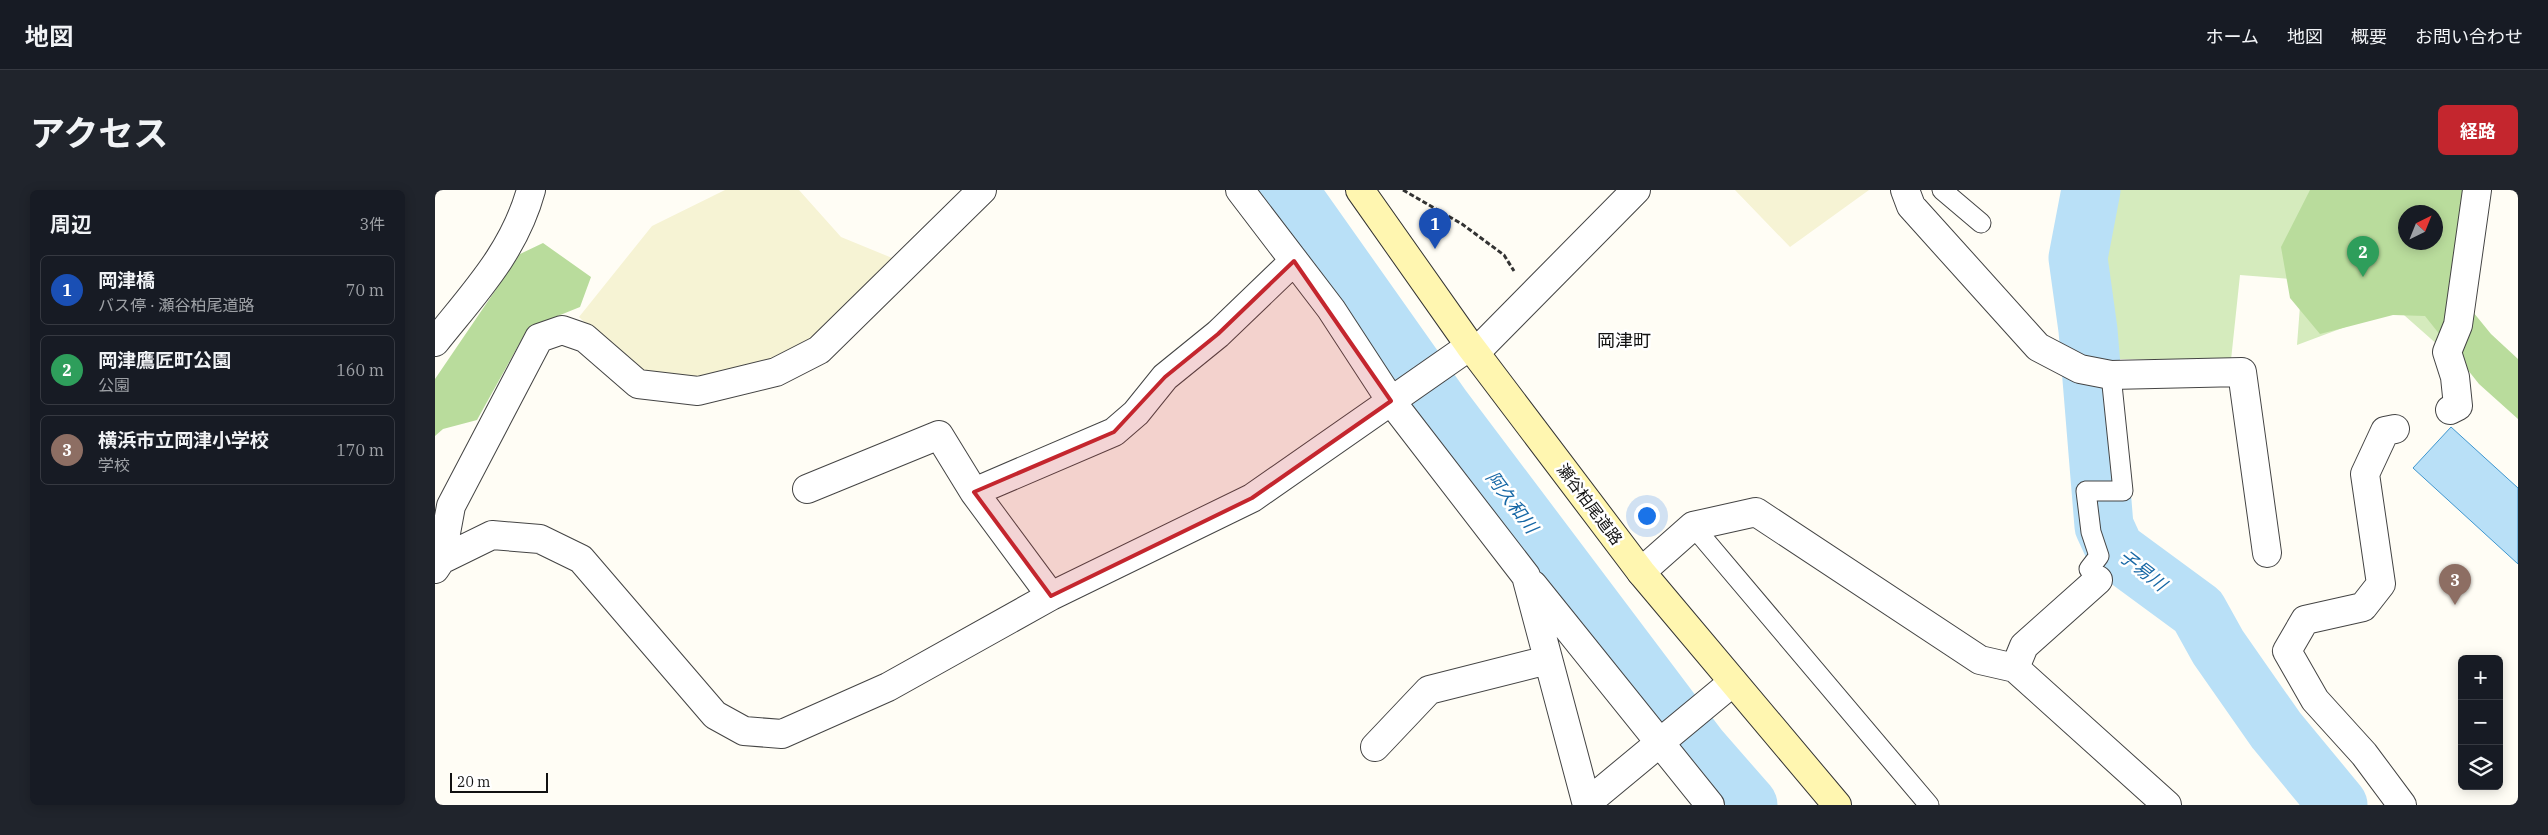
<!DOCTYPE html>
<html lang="ja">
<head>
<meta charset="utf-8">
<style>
	body { margin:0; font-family:"IBM Plex Serif","Noto Sans JP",serif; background:#20242c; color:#f1f3f6 }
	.controls { position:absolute; right:15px; bottom:15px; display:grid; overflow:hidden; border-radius:8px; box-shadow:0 2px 12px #0003 }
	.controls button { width:45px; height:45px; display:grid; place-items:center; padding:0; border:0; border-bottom:1px solid #363941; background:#171b24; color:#f1f3f6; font:25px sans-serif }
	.compass { position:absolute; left:1963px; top:15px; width:45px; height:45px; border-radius:50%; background:#171b24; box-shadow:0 2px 12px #0003; rotate:43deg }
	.scale { position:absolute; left:15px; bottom:12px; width:98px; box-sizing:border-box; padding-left:5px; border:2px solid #111; border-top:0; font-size:14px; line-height:18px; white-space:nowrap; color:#111; -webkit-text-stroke:4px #fff; paint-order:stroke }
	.you { position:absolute; left:1211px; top:325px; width:18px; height:18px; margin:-12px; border:4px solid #fff; border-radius:50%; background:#1a73e8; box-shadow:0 0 0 8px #1a73e833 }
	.badge { display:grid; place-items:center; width:32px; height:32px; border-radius:50%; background:#c4262e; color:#fff; font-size:16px; font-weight:700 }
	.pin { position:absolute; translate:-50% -41px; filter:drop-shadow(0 1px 2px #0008) }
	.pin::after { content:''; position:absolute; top:26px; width:18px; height:15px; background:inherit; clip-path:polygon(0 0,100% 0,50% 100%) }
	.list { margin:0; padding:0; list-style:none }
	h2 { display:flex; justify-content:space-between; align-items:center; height:65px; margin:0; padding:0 20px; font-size:21px }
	h2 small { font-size:16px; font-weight:400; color:#9ea1a6 }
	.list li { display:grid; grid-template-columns:32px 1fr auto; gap:15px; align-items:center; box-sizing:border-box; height:70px; margin:0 10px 10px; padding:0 10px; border:1px solid #363941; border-radius:8px }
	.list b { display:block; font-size:19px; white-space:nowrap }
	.list p { margin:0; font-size:16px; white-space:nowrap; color:#9ea1a6 }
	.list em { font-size:16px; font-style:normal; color:#9ea1a6 }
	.icon { flex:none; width:28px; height:28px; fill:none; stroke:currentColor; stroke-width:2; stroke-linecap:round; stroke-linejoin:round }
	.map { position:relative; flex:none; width:2083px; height:615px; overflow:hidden; border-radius:8px }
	header { display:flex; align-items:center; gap:30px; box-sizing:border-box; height:70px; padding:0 25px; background:#171b24; border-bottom:1px solid #363941 }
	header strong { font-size:24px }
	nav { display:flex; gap:28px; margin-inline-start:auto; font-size:18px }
	.intro { display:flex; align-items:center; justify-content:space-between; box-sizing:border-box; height:120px; padding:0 30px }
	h1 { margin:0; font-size:35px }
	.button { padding:12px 22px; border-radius:8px; background:#c4262e; color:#fff; font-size:18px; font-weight:700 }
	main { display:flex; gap:30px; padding:0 30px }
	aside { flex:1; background:#171b24; border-radius:8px; box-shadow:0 2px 12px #0003 }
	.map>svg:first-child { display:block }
	.farmland { fill:#f6f3d4 }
	.green { fill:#d5ebbd; fill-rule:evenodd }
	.forest { fill:#b9dc9c; fill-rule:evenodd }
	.water { fill:#b9e0f7; stroke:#3f96cf }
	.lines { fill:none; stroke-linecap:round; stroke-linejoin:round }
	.river { stroke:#b9e0f7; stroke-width:59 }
	.lane-casing { stroke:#444; stroke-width:21 }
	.street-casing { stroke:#444; stroke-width:30 }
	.secondary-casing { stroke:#333; stroke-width:30 }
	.path { stroke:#333; stroke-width:3; stroke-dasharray:5 2.5; stroke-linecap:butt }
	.lane { stroke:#fff; stroke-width:19 }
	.street { stroke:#fff; stroke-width:28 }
	.secondary { stroke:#fff6b0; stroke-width:28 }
	.marked { fill:#c4262e; fill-opacity:0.2; stroke:#c4262e; stroke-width:4; stroke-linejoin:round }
	.labels { text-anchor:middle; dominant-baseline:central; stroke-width:5; stroke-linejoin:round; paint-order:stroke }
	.street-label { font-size:16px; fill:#111; stroke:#fff }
	.neighbourhood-label { font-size:18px; fill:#111; stroke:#fff }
	.water-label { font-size:18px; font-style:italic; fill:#1768a6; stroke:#fff }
</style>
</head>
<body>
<header>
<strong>地図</strong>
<nav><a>ホーム</a><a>地図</a><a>概要</a><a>お問い合わせ</a></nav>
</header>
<div class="intro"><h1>アクセス</h1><a class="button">経路</a></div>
<main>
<aside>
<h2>周辺<small>3件</small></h2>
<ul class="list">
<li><span class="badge" style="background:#1a4fb4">1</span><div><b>岡津橋</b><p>バス停 · 瀬谷柏尾道路</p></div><em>70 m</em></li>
<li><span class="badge" style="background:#2e9e5b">2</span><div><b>岡津鷹匠町公園</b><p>公園</p></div><em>160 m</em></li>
<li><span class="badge" style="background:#8d6e63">3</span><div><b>横浜市立岡津小学校</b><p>学校</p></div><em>170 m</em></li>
</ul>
</aside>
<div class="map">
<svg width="2083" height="615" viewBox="0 0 2083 615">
	<rect width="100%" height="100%" fill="#fffdf5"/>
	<path class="farmland" d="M 290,0 L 364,0 L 406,47 L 462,70 L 378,151 L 332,171 L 255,188 L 202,183 L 144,127 L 217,36 Z
		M 1300,0 L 1434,0 L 1355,57 Z"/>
	<path class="green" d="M 1668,0 L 2034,0 L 2004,156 L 1961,118 L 1862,155 L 1867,90 L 1805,85 L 1796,170 L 1674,169 L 1654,76 L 1660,29 ZM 1970,22 L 2000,22 L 2000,52 L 1970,52 Z"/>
	<path class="forest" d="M 1875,0 L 2027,0 L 2016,95 L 2056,144 L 2083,169 L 2083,229 L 2044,194 L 1990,126 L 1958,125 L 1885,144 L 1855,108 L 1846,57 ZM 1970,22 L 2000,22 L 2000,52 L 1970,52 Z
		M 108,53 L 156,87 L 145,117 L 93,138 L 42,230 L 8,239 L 0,246 L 0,189 L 85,64 Z"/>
	<path class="water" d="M 2016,237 L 2083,298 L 2083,374 L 1978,278 Z"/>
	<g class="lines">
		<path class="river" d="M 853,0 L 1007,218 L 1264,559 L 1313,615
			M 1656,0 L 1643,68 L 1653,140 L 1669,336 L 1680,360 L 1763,421 L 1783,457 L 1841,540 L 1903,615"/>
		<g class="lane-casing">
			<path id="lane" d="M 1507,0 L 1546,33
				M 1258,336 L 1494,615
				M 1663,390 L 1654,379 L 1664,366 L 1656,342 L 1651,301 L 1688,301 L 1676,185"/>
		</g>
		<g class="street-casing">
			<path id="street" d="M 805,0 L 896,119 L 956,211 L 1091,386 L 1152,615
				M 1470,0 L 1476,16 L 1603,157 L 1645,179 L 1676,185 L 1807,182 L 1832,363
				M 0,152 C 39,103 79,62 96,0
				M 1040,163 L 1201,0
				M 2015,220 L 2023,216 L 2020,187 L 2012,162 L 2023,135 L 2042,0
				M 1960,239 L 1950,241 L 1930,284 L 1946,394 L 1928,417 L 1870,430 L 1852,461 L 1880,510 L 1929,564 L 1967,615
				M 372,299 L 504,245 L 539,302
				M 6,370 L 16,316 L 104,148 L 127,140 L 150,148 L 203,194 L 263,201 L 341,182 L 384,160 L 547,0
				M 0,379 L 6,370 L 57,345 L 105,349 L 146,369 L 280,525 L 309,541 L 347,544 L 453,497 L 616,406 L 817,308 L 1035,156
				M 1206,382 L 1258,336 L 1321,322 L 1545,470 L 1580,478 L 1732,615
				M 1098,395 L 1275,615
				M 616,406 L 539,302 L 679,242 L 701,223 L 730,187 L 783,144 L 859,71
				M 1580,478 L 1589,456 L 1663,390
				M 940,557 L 994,500 L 1113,470
				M 1152,613 L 1298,492"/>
		</g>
		<g class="secondary-casing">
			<path id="secondary" d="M 925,0 L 1035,156 L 1206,382 L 1402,615"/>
		</g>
		<path class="path" d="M 968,0 L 1027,34 L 1069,65 L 1079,81"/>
		<use href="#lane" class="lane"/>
		<use href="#street" class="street"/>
		<use href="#secondary" class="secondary"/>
	</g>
	<path class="marked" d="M 859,71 L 956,211 L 817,308 L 616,406 L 539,302 L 679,242 L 730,187 L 783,144 Z"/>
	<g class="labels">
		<g class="street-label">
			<text transform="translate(1155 314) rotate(53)">瀬谷柏尾道路</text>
		</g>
		<g class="neighbourhood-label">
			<text x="1189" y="150">岡津町</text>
		</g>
		<g class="water-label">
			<text transform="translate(1077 312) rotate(53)">阿久和川</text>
			<text transform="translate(1708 380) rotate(38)">子易川</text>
		</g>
	</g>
</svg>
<div class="controls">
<button>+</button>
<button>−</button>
<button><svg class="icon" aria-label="layers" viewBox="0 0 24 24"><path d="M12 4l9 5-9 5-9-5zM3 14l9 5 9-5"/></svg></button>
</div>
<svg class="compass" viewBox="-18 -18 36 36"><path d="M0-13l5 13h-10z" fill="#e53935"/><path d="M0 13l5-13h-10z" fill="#9ea1a6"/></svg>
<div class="scale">20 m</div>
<div class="you"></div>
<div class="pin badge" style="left:1000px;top:59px;background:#1a4fb4">1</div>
<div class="pin badge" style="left:1928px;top:87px;background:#2e9e5b">2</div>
<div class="pin badge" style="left:2020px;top:415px;background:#8d6e63">3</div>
</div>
</main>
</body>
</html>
